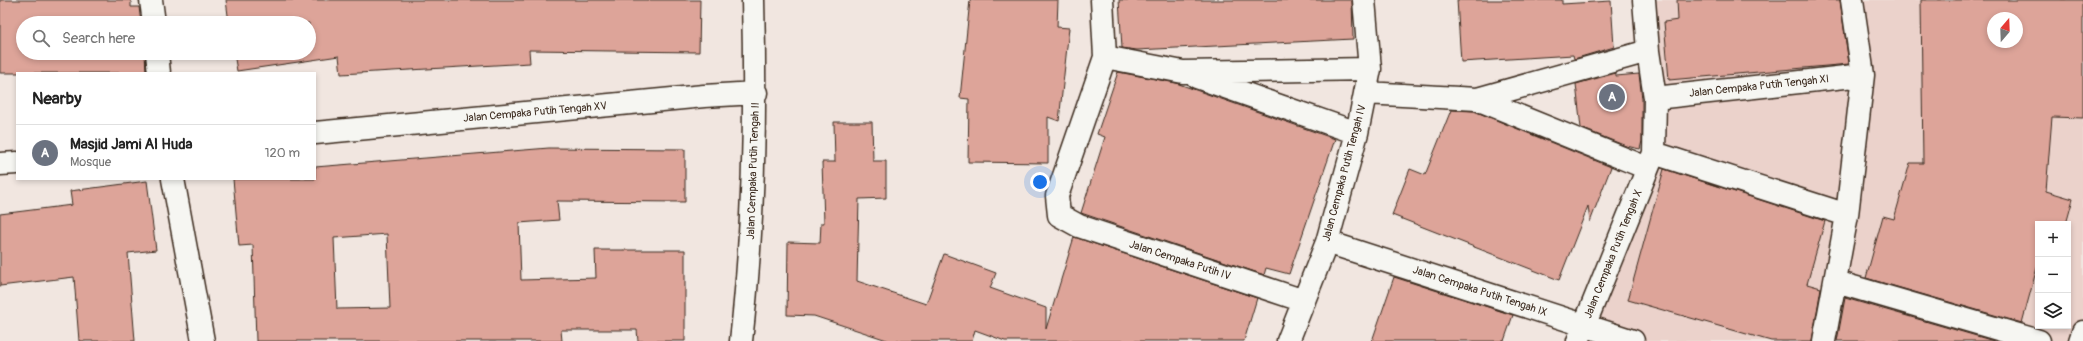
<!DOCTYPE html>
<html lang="en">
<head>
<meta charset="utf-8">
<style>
	body { margin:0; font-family:Pangolin,sans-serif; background:#f6f6f6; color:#222 }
	.controls { position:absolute; right:12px; bottom:12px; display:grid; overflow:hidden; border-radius:0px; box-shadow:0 2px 6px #0003 }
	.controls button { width:36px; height:36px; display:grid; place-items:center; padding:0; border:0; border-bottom:1px solid #e0e0e0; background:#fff; color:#222; font:20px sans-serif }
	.compass { position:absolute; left:1987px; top:12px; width:36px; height:36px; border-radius:50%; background:#fff; box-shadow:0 2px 6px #0003; rotate:19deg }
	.you { position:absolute; left:1040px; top:182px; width:14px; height:14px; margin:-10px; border:3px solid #fff; border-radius:50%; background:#1a73e8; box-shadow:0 0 0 6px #1a73e833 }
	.badge { display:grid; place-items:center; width:26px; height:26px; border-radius:50%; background:#3b2a1e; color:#fff; font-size:13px; font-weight:700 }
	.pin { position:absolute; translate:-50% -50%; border:2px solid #fff; box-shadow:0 1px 4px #0006 }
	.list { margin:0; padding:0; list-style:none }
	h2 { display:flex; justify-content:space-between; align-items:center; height:52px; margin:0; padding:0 16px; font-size:17px }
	h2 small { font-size:13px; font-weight:400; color:#767676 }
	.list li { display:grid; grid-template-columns:26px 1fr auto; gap:12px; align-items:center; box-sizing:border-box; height:56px; padding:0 16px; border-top:1px solid #e0e0e0 }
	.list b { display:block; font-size:15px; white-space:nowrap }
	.list p { margin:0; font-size:13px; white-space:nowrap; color:#767676 }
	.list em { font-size:13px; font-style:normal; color:#767676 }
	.icon { flex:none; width:22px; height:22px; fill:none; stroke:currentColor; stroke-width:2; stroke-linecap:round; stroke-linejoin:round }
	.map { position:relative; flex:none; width:2083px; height:341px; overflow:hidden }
	.search { position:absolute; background:#fff; box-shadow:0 2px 6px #0003; left:16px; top:16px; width:300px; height:44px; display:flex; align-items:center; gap:10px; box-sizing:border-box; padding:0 14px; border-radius:22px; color:#767676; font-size:15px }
	.panel { position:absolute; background:#fff; box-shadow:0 2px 6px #0003; left:16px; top:72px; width:300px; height:108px; border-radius:0px }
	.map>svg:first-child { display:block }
	.built { fill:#ebd2cb; fill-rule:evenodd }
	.building { fill:#dda499; stroke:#3b2a1e; fill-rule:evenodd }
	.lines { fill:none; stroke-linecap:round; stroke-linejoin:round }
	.minor-casing { stroke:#3b2a1e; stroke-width:25 }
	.minor { stroke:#f6f6f2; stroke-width:22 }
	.labels { text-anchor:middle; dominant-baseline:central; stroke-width:3.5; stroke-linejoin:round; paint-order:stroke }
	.street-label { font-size:11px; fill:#3b2a1e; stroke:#f6f6f2 }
</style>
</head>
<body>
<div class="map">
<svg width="2083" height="341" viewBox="0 0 2083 341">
	<rect width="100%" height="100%" fill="#f1e6e0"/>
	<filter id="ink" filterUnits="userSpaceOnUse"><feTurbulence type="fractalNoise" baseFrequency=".025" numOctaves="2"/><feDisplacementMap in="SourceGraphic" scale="8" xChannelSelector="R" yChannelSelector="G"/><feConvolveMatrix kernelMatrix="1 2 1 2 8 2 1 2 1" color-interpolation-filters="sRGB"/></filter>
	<g filter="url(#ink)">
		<path class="built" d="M 1637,0 L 2083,0 L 2083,341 L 1565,341 L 1649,149 ZM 1993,18 L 2017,18 L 2017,42 L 1993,42 ZM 2038,224 L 2068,224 L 2068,326 L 2038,326 Z"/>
		<path class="building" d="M 0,0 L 131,0 L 131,7 L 139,7 L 141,23 L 23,23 L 23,53 L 145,53 L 146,73 L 0,73 Z
			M 226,0 L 700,0 L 699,52 L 529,50 L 530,63 L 341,74 L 339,56 L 237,71 L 234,53 L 309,53 L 309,23 L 229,23 Z
			M 970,0 L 1058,0 L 1057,27 L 1069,28 L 1059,121 L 1048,117 L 1048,163 L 968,162 L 969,99 L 960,98 Z
			M 1119,0 L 1352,0 L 1353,39 L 1137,50 L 1122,48 Z
			M 1457,0 L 1562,0 L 1562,4 L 1611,1 L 1614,47 L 1574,59 L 1573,55 L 1461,62 Z
			M 1677,0 L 1840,0 L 1849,64 L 1669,80 L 1664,22 L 1678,20 Z
			M 1921,0 L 2083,0 L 2083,118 L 2052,117 L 2046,191 L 2073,199 L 2066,224 L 2038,224 L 2038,264 L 2022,323 L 1866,278 L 1883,216 L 1894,219 L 1910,163 L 1923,163 ZM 1993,18 L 2017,18 L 2017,42 L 1993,42 Z
			M 1118,72 L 1176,83 L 1335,139 L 1289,274 L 1266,268 L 1264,275 L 1081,213 L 1105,137 L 1097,134 Z
			M 1616,73 L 1616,76 L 1639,74 L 1642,99 L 1642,141 L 1640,149 L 1626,146 L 1581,128 L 1576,84 Z
			M 1451,110 L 1474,111 L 1611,167 L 1590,222 L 1588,206 L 1559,280 L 1392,215 L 1410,169 L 1425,175 Z
			M 834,122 L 872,122 L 873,161 L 886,161 L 886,198 L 859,199 L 857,281 L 926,304 L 944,254 L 996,273 L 990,288 L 1046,308 L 1046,329 L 1074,237 L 1257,298 L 1244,341 L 1005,341 L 975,330 L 972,341 L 890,341 L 814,316 L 787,315 L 788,242 L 820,243 L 821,223 L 824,223 L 822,162 L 835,162 Z
			M 549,148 L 685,149 L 685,202 L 557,201 L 559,220 L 519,223 L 521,280 L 596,278 L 595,250 L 685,250 L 685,341 L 638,341 L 637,330 L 561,330 L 562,341 L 256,341 L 253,245 L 239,246 L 233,179 L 315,179 L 315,167 ZM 387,234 L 390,308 L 337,309 L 334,238 Z
			M 1664,169 L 1825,221 L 1807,284 L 1821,288 L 1812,341 L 1771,341 L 1628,300 Z
			M 147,181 L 156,250 L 128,253 L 135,341 L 79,341 L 74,277 L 0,286 L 0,214 L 72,205 L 70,191 Z
			M 1394,277 L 1513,315 L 1504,341 L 1372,341 Z
			M 1845,298 L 1994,341 L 1837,341 Z"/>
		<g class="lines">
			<g class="minor-casing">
				<path id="minor" d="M 151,0 L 154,23
					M 1102,0 L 1105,57 L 1057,196 L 1059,215 L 1079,226 L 1304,301
					M 157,53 L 159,73
					M 1105,57 L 1183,72 L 1370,69
					M 1197,77 L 1357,133
					M 1365,93 L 1477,99 L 1647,168
					M 1655,98 L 1863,75
					M 1477,99 L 1648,51
					M 315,133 L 704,96 L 756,93
					M 1654,153 L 1847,215
					M 0,164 L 17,163
					M 173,179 L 203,341
					M 1327,242 L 1633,341
					M 1836,282 L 2039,341
					M 741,341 C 754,227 756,114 753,0
					M 1288,341 L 1327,242 L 1357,133 L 1370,69 L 1364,0
					M 1578,341 L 1654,153 L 1655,98 L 1648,51 L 1644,0
					M 1824,341 L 1847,215 L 1863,75 L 1852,0
					M 2080,341 L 2083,332"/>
			</g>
			<use href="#minor" class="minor"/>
		</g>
	</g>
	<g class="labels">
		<g class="street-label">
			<text transform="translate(1759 86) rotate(-6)">Jalan Cempaka Putih Tengah XI</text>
			<text transform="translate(535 112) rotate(-5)">Jalan Cempaka Putih Tengah XV</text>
			<text transform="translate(753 171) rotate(-88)">Jalan Cempaka Putih Tengah II</text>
			<text transform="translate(1344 173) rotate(-75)">Jalan Cempaka Putih Tengah IV</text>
			<text transform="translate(1613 254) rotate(-68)">Jalan Cempaka Putih Tengah X</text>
			<text transform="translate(1180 260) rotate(18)">Jalan Cempaka Putih IV</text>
			<text transform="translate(1480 291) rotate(18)">Jalan Cempaka Putih Tengah IX</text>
		</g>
	</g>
</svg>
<div class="controls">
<button>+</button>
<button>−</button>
<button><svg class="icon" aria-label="layers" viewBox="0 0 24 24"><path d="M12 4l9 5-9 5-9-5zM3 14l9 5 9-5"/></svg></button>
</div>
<svg class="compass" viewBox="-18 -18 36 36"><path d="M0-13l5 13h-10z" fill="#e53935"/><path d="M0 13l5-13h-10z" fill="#767676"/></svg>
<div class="you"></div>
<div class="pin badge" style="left:1612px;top:97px;background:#6b7280">A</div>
<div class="search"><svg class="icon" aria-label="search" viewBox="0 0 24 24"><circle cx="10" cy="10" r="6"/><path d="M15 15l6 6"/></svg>Search here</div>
<section class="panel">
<h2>Nearby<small></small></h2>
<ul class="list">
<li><span class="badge" style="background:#6b7280">A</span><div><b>Masjid Jami Al Huda</b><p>Mosque</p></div><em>120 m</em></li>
</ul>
</section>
</div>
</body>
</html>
